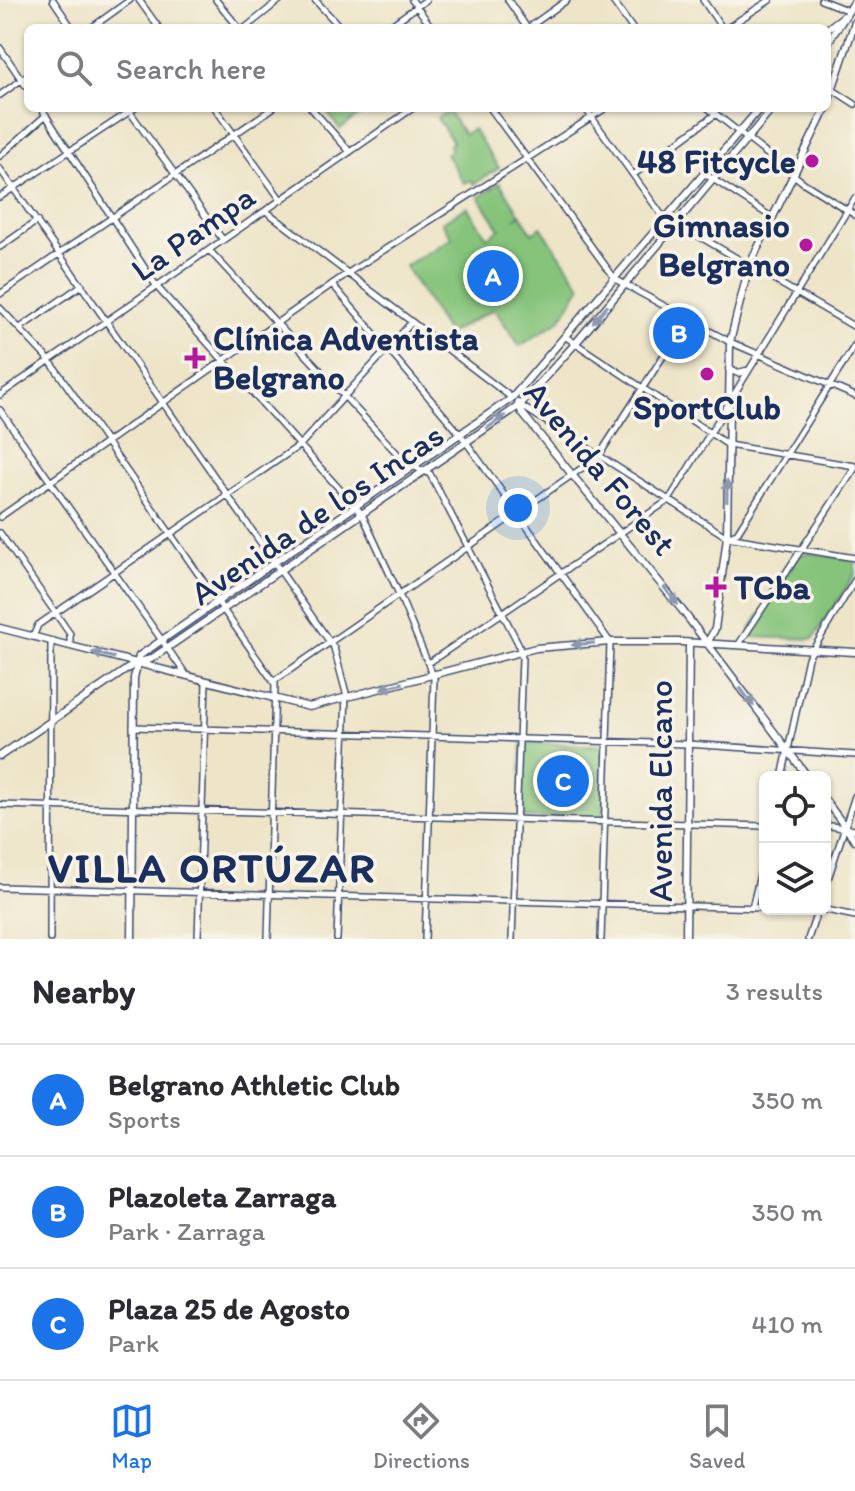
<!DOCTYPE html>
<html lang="en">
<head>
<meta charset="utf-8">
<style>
	body { margin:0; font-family:Itim,sans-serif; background:#f7f7f7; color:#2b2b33 }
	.controls { position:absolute; right:24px; bottom:24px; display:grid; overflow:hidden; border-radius:12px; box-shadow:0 2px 6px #0004 }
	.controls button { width:72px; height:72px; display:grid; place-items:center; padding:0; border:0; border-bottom:2px solid #e1e1e2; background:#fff; color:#2b2b33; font:40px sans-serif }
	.you { position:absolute; left:518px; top:508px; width:28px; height:28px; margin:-20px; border:6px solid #fff; border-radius:50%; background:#1a73e8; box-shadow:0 0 0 12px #1a73e833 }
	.badge { display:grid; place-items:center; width:52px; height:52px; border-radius:50%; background:#1a73e8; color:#fff; font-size:26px; font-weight:700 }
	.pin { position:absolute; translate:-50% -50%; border:4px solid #fff; box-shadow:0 2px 8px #0006 }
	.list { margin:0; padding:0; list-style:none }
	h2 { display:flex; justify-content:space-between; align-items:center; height:104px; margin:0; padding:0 32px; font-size:34px }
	h2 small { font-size:26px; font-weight:400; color:#7c7c81 }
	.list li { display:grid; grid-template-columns:52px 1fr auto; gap:24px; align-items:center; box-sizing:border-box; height:112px; padding:0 32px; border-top:2px solid #e1e1e2 }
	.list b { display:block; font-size:30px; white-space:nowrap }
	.list p { margin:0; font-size:26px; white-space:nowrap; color:#7c7c81 }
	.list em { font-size:26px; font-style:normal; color:#7c7c81 }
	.icon { flex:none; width:44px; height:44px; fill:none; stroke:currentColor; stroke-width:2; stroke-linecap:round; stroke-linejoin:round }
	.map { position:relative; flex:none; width:855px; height:939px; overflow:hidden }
	.search { position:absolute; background:#fff; box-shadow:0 2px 6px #0004; left:24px; right:24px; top:24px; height:88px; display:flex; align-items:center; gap:20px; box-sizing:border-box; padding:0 28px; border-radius:12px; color:#7c7c81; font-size:30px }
	.sheet { height:440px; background:#fff }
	nav { display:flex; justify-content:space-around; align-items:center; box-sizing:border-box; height:112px; border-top:2px solid #e1e1e2; background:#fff; font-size:22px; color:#7c7c81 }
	nav a { display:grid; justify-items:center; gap:4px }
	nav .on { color:#1a73e8 }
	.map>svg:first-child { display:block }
	.green { fill:#86c47b; stroke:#507a6c; stroke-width:2 }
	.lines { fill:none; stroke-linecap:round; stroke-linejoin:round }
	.minor-casing { stroke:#3b4a6e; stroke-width:8 }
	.major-casing { stroke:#3b4a6e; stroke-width:9 }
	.minor { stroke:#fff; stroke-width:5 }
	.major { stroke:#fff; stroke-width:6 }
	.oneway { fill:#8d97ae }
	.poi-dot { fill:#b5179e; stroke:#f7f3e8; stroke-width:3 }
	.labels { text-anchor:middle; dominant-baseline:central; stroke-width:7; stroke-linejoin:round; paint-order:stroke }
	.poi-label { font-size:34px; font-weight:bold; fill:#1b2f5e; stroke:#f7f3e8; text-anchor:end }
	.street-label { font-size:34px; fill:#1b2f5e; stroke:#f7f3e8 }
	.district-label { font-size:42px; font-weight:bold; letter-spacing:2px; fill:#1b2f5e; stroke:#f7f3e8 }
</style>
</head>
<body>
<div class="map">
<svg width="855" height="939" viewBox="0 0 855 939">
	<rect width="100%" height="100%" fill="#f7f3e8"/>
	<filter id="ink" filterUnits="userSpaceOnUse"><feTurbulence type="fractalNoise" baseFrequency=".0125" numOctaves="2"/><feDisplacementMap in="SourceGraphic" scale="16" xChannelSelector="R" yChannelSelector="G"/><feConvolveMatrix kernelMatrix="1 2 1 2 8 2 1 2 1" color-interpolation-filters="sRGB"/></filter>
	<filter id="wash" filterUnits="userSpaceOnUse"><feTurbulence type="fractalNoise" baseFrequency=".006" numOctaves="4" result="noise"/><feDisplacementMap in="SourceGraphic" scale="32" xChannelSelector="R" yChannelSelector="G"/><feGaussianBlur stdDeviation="1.8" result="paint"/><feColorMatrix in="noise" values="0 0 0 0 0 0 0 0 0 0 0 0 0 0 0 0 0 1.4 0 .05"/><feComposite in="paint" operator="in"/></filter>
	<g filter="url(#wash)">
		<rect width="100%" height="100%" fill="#eee5c8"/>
		<path class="green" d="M 324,108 L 354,108 L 359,115 L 340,129 Z
			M 448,111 L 464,134 L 473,129 L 499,168 L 474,184 L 471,180 L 464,183 L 446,154 L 452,150 L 449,145 L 453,142 L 437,118 Z
			M 500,183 L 520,214 L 515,219 L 521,215 L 532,233 L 541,227 L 581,286 L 560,320 L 520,346 L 494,309 L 448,334 L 405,266 L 452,238 L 442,222 L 467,207 L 487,237 L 500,229 L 479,197 Z
			M 810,553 L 855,560 L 855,574 L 813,639 L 752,637 L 750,630 L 799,555 Z
			M 522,742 L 606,746 L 603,821 L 520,817 Z"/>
	</g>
	<g filter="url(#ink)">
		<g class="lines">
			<g class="minor-casing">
				<path id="minor" d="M 53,0 L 72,28
					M 139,0 L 159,28
					M 216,0 L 239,28
					M 315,0 L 341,28
					M 412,0 L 432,28
					M 508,0 L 527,28
					M 612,0 L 632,28
					M 703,0 L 722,28
					M 821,0 L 849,11
					M 91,28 L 130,0
					M 245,28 L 280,0
					M 387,28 L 426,0
					M 528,28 L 567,0
					M 727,28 L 770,0
					M 0,48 L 28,89
					M 827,86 L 855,104
					M 0,95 L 28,75
					M 41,108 L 157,287 L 362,514 L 399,594 L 434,678 L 425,939
					M 127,108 L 223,240
					M 215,108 L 281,200
					M 311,108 L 350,152
					M 490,108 L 615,279 L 730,342 L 855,396
					M 585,108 L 661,214 L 855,327
					M 708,108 L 804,183 L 855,215
					M 0,156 L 46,115
					M 0,169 L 334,648 L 346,693 L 337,939
					M 705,174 L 773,218
					M 633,175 L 716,114
					M 0,197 L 135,108
					M 266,211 L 512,398
					M 0,247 L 37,221
					M 209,250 L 406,463 L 430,474 L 518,643 L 522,658 L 512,939
					M 332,284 L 461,435 L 610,642 L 601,939
					M 0,294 L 273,108
					M 0,308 L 50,361 L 275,684 L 268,939
					M 20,328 L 82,285
					M 566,337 L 728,445 L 855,466
					M 0,395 L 413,108
					M 520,405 L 727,537 L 855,558
					M 0,410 L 187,676
					M 0,517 L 348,273 L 606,108
					M 0,533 L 70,634 L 70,646
					M 728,536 L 737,533 L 855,345
					M 33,637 L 38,625 L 300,445 L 412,322
					M 739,644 L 855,468
					M 430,662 L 669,500 L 855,198
					M 274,681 L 598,457 L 673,341
					M 133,727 L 687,744 L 855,755
					M 782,777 L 808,658 L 855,580
					M 0,805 L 765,826
					M 825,825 L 855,830
					M 0,887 L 765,908
					M 825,888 L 855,796
					M 752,908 L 765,854
					M 822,909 L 855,916
					M 50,939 L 51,641
					M 198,939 L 206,681
					M 808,939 L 818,909"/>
			</g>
			<g class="major-casing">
				<path id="major" d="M 827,29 L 844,16
					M 827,44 L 855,1
					M 827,105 L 855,22
					M 729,369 L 738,373 L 746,371
					M 518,403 L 522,413 L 682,610 L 808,777
					M 0,628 L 309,707 L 536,648 L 610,642 L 681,642 L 855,652
					M 707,643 L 715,629 L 727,537 L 730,342 L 749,266 L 826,108
					M 0,756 L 136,663 L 151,659 L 520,405 L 575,344 L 773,108
					M 825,800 L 855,840
					M 132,939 L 134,678 L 139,656 L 512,398 L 760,108
					M 686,939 L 689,643"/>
			</g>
			<use href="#minor" class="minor"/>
			<use href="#major" class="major"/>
		</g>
		<defs><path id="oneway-solid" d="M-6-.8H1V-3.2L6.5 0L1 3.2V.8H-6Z" transform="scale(2)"/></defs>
		<g class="oneway">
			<use href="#oneway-solid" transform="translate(600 314) rotate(129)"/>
			<use href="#oneway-solid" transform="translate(496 422) rotate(-36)"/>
			<use href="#oneway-solid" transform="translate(727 491) rotate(-89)"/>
			<use href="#oneway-solid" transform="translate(671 596) rotate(52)"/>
			<use href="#oneway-solid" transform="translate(583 644) rotate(175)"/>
			<use href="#oneway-solid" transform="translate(103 655) rotate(-166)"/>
			<use href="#oneway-solid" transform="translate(392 686) rotate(165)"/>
			<use href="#oneway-solid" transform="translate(747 697) rotate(53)"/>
		</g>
	</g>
	<g class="poi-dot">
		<circle cx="812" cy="161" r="8"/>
		<circle cx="806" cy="245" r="8"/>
		<path d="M191 346h8v8h8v8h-8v8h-8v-8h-8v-8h8z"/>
		<circle cx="707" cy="374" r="8"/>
		<path d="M712 575h8v8h8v8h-8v8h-8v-8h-8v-8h8z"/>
	</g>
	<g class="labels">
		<g class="poi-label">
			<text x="796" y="161">48 Fitcycle</text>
			<text x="790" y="225">Gimnasio<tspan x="790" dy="39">Belgrano</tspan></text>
			<text x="213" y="338" text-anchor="start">Clínica Adventista<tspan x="213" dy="39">Belgrano</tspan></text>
			<text x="707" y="407" text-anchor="middle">SportClub</text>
			<text x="734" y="587" text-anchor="start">TCba</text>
		</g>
		<g class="street-label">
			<text transform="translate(193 233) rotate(-35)">La Pampa</text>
			<text transform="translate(600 468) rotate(50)">Avenida Forest</text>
			<text transform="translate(317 514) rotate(-34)">Avenida de los Incas</text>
			<text transform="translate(660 791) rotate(-90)">Avenida Elcano</text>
		</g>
		<g class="district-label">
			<text x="212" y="867">VILLA ORTÚZAR</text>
		</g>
	</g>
</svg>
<div class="controls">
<button><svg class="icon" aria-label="locate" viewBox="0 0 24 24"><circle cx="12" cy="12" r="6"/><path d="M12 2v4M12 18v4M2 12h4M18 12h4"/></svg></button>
<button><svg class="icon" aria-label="layers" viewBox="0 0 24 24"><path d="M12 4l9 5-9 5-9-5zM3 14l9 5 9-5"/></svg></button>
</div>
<div class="you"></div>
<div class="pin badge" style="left:493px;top:276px">A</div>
<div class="pin badge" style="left:679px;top:333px">B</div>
<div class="pin badge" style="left:563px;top:781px">C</div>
<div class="search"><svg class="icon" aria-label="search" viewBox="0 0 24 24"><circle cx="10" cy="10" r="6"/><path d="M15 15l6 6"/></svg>Search here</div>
</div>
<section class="sheet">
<h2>Nearby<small>3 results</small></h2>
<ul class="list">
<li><span class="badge">A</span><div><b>Belgrano Athletic Club</b><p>Sports</p></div><em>350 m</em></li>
<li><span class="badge">B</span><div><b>Plazoleta Zarraga</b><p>Park · Zarraga</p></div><em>350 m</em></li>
<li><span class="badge">C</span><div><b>Plaza 25 de Agosto</b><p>Park</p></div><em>410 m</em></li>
</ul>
</section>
<nav>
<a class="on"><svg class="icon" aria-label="map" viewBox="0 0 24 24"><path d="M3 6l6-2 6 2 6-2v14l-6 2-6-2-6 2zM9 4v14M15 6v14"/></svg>Map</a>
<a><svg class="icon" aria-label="directions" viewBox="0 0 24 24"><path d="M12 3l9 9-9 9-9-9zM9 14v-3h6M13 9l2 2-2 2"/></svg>Directions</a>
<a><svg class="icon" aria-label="saved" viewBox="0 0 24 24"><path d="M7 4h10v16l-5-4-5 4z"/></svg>Saved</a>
</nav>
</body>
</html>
